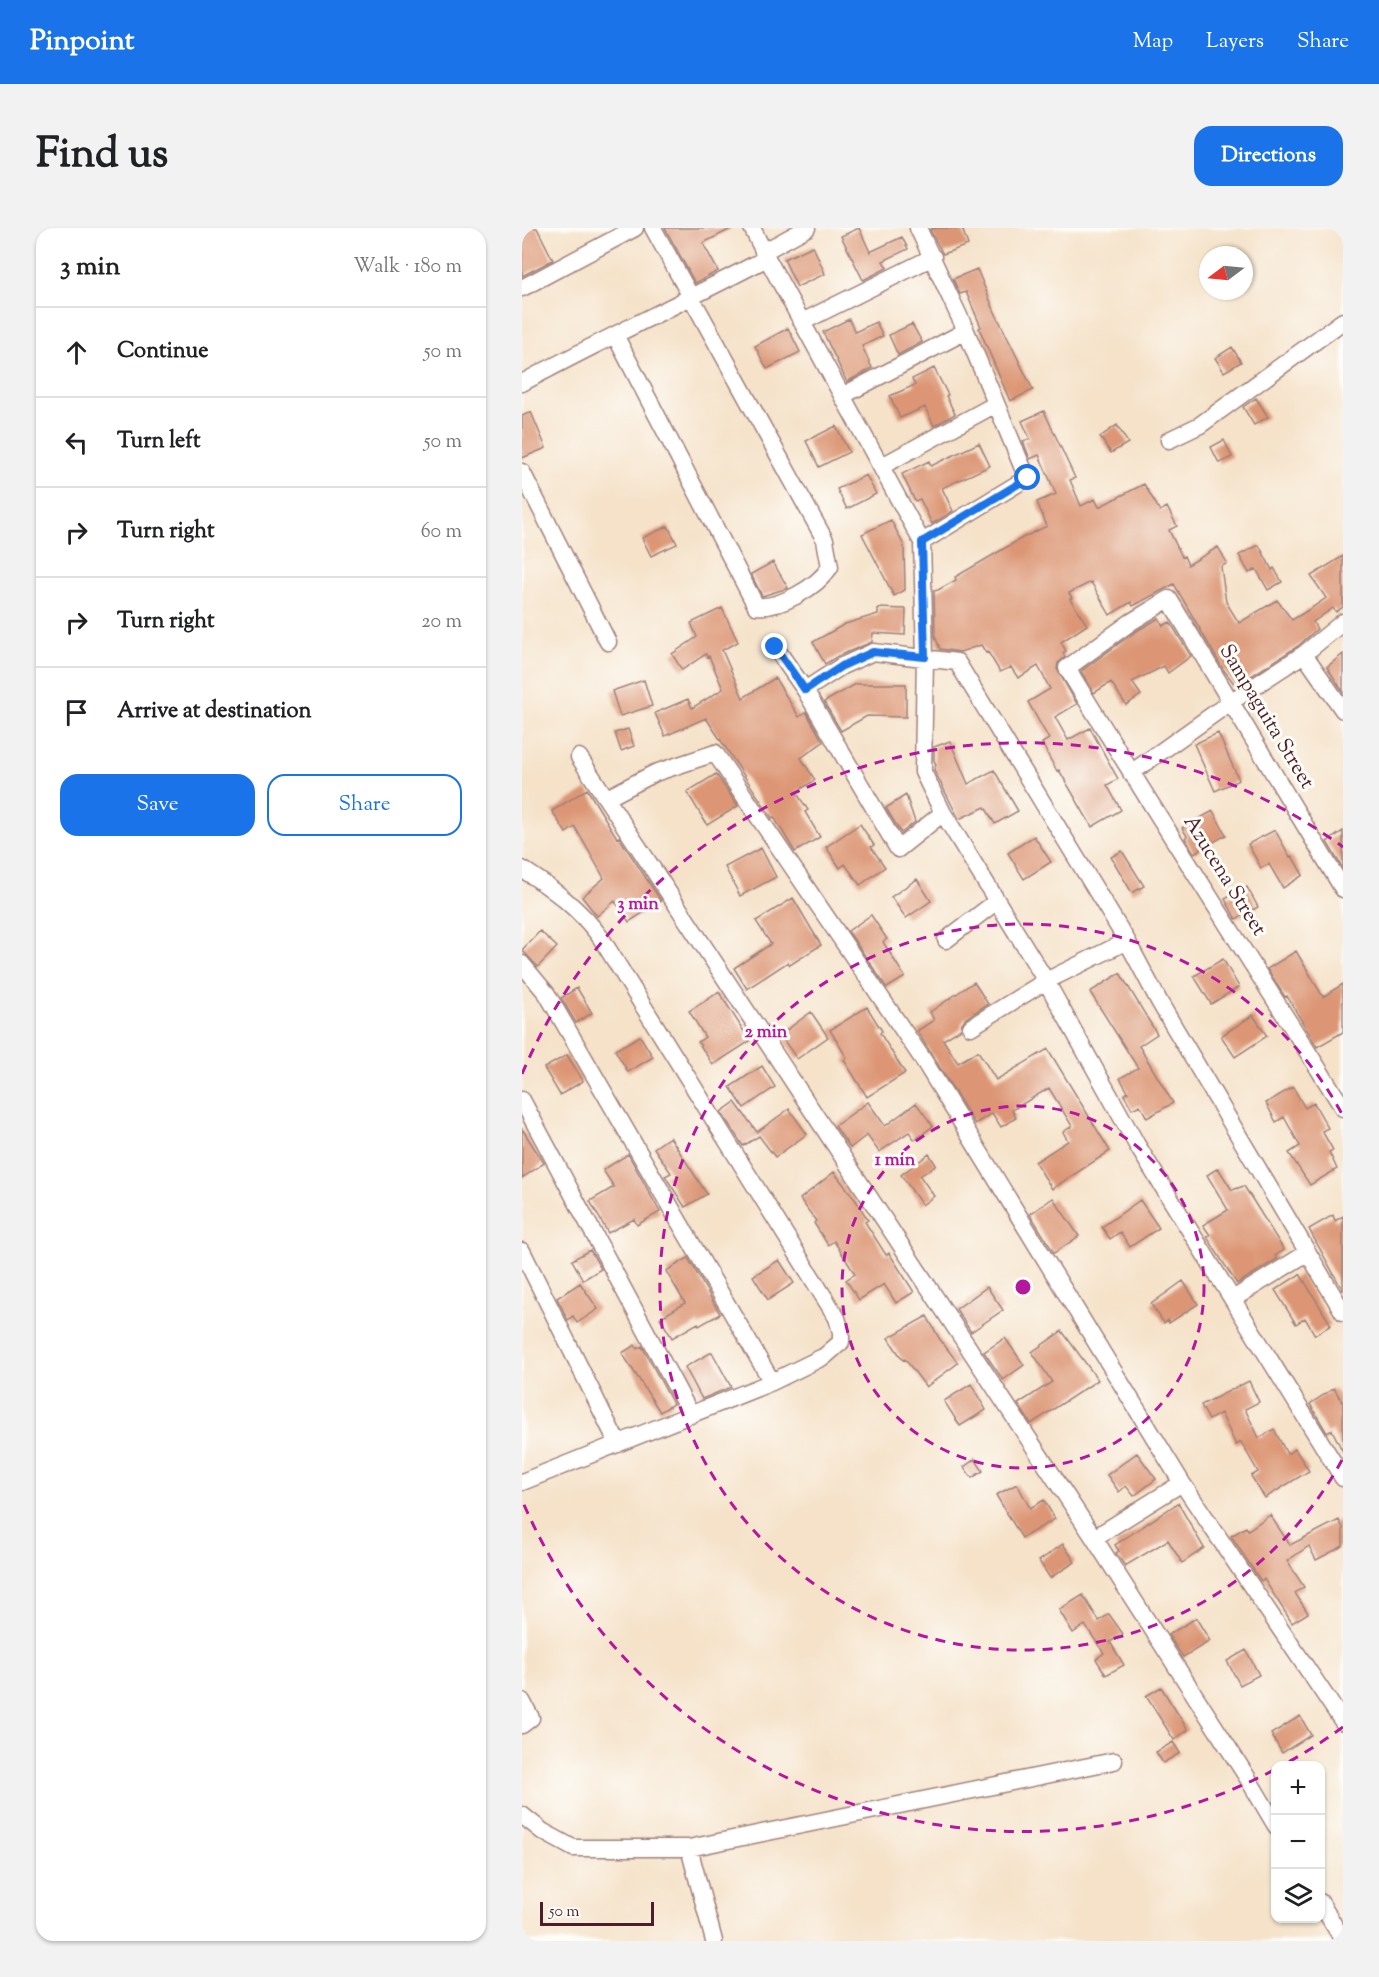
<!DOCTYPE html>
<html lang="en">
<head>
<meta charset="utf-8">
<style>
	body { margin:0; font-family:"Sorts Mill Goudy",serif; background:#f2f2f2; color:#202124 }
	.controls { position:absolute; right:18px; bottom:18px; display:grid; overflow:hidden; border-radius:12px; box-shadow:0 2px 4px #0004 }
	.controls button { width:54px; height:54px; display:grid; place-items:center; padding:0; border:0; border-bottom:2px solid #e0e0e0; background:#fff; color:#202124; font:30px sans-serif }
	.compass { position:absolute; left:677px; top:18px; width:54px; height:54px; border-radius:50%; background:#fff; box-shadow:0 2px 4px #0004; rotate:254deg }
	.scale { position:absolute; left:18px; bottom:15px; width:114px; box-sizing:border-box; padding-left:6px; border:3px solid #4a1f2b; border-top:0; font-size:16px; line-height:21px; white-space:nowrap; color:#4a1f2b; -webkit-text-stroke:4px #fdfcf7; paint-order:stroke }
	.stop { position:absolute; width:18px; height:18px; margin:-14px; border:4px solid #1a73e8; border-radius:50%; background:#fff }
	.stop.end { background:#1a73e8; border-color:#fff; box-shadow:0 2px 6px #0008 }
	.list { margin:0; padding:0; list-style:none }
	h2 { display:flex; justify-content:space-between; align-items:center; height:78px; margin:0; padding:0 24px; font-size:26px }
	h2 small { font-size:20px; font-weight:400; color:#757577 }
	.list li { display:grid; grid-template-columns:39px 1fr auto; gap:18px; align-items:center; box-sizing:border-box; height:90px; padding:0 24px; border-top:2px solid #e0e0e0 }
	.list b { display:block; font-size:22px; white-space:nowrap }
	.list em { font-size:20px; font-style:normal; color:#757577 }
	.actions { display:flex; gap:12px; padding:18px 24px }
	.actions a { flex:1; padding:14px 0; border:2px solid #1a73e8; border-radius:18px; text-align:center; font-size:21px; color:#1a73e8 }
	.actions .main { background:#1a73e8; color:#fff }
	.icon { flex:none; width:33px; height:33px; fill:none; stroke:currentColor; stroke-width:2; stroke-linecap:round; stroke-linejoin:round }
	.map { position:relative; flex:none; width:821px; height:1713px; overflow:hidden; border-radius:18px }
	header { display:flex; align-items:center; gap:36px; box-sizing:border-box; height:84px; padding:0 30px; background:#1a73e8; color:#fff }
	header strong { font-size:28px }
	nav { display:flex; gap:33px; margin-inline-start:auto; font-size:21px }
	.intro { display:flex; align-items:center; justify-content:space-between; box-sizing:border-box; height:144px; padding:0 36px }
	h1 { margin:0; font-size:42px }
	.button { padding:15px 27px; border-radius:18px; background:#1a73e8; color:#fff; font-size:21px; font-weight:700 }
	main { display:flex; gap:36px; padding:0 36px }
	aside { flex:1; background:#fff; border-radius:18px; box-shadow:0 2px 4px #0004 }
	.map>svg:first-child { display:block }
	.building { fill:#dc9675 }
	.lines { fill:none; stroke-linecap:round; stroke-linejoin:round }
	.minor-casing { stroke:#a0807a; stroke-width:19 }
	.minor { stroke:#fff; stroke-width:16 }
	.route { stroke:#1a73e8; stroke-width:8 }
	.ring { fill:none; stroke:#b5179e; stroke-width:3; stroke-dasharray:10 8 }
	.labels { text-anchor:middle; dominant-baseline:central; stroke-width:6; stroke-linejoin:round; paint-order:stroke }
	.street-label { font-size:21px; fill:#4a1f2b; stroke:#fdfcf7 }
	.centre { fill:#b5179e; stroke:#fdfcf7; stroke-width:3 }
	.ring-label { font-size:18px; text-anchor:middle; font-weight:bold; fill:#b5179e; stroke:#fdfcf7; stroke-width:6; stroke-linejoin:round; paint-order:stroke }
</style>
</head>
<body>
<header>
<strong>Pinpoint</strong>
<nav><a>Map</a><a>Layers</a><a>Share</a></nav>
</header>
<div class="intro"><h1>Find us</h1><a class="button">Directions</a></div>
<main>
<aside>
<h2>3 min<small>Walk · 180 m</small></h2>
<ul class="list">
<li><svg class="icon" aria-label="ahead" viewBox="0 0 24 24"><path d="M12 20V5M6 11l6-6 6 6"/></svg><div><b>Continue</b></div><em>50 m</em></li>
<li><svg class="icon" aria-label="left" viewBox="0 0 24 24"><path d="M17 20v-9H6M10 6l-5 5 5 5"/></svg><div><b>Turn left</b></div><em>50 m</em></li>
<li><svg class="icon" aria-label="right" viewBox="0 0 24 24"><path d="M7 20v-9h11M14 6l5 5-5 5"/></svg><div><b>Turn right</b></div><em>60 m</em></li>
<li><svg class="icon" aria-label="right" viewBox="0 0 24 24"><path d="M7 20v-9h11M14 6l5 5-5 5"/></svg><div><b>Turn right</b></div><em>20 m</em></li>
<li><svg class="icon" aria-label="arrive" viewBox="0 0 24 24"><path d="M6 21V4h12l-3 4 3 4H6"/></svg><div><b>Arrive at destination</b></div></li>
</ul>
<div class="actions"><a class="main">Save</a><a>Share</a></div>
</aside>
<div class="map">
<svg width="821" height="1713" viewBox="0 0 821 1713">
	<rect width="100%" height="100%" fill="#fdfcf7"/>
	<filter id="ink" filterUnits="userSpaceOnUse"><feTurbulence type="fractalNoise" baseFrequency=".0167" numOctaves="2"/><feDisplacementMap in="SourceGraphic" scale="12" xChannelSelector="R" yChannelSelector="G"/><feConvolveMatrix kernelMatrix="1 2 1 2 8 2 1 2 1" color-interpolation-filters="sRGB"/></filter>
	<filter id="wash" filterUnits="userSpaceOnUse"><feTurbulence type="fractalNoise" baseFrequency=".008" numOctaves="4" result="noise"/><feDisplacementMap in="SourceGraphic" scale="24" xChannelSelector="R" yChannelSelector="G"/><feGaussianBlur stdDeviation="1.35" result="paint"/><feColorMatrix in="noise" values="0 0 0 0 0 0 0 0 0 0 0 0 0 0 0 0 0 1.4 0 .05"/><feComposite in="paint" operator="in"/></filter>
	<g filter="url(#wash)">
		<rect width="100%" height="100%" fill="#f5e2c9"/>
		<g id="blocks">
			<path class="building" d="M 0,0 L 15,0 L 31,32 L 0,48 Z
				M 143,0 L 211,0 L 181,15 L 196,43 L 173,55 Z
				M 337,0 L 348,24 L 380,9 L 386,21 L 361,33 L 365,40 L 341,52 L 319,8 Z
				M 413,0 L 440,0 L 446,17 L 421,26 L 408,2 Z
				M 291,18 L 303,46 L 275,59 L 262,31 Z
				M 455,41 L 472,82 L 511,162 L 488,173 L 457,100 L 459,99 L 444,64 L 438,66 L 431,51 Z
				M 327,91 L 333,104 L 354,94 L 361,108 L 340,118 L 350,140 L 325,154 L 301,104 Z
				M 390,96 L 400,114 L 376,127 L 367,107 Z
				M 266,100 L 278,124 L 245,141 L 233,118 Z
				M 710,119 L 719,134 L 702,144 L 693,130 Z
				M 412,140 L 426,167 L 424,168 L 433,186 L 412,198 L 403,179 L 378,190 L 368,168 L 393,157 L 390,151 Z
				M 734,170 L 746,189 L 732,197 L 721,179 Z
				M 522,183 L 553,250 L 548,252 L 559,278 L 573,271 L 577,279 L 622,256 L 638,283 L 645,279 L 655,298 L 647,302 L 660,329 L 662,328 L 666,337 L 696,319 L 705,335 L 699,339 L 704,374 L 717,395 L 755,372 L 770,392 L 791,379 L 804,370 L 789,348 L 821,328 L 821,379 L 814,384 L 811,380 L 791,394 L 795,401 L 776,418 L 714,458 L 701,441 L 652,356 L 611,378 L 609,374 L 588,387 L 569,354 L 547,365 L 550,370 L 548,371 L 565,397 L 539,414 L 544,423 L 541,425 L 543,429 L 536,435 L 535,441 L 555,476 L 533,489 L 546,512 L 568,500 L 596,551 L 585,557 L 599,582 L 570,599 L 537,542 L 535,543 L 527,529 L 520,515 L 527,511 L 506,474 L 528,461 L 516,438 L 496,450 L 489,439 L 478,444 L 466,424 L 464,425 L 459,417 L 438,424 L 418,421 L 413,408 L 412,363 L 416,362 L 434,352 L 433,349 L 502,309 L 525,298 L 515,274 L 534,266 L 517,227 L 508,231 L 501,213 L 508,211 L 500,193 Z
				M 9,184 L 24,220 L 0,230 L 0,188 Z
				M 595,197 L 606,215 L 589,225 L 578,209 Z
				M 314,198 L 327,224 L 297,239 L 284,213 Z
				M 702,212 L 710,229 L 697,235 L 689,219 Z
				M 457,215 L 468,238 L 420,260 L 431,283 L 410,296 L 398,271 L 393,273 L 380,246 L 407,233 L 409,238 Z
				M 344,247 L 354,266 L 325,281 L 315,261 Z
				M 369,292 L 382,318 L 383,362 L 372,368 L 340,306 Z
				M 146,298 L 155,316 L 129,328 L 120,310 Z
				M 737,317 L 750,342 L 752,340 L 760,354 L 746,362 L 734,341 L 727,345 L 717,327 Z
				M 251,334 L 266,360 L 240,368 L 229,346 Z
				M 200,380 L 216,414 L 200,422 L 221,470 L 253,450 L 277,489 L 284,484 L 301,514 L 279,530 L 293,552 L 274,564 L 286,582 L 283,584 L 298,609 L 273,624 L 252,589 L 250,590 L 184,490 L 143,508 L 133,485 L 166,471 L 170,480 L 201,461 L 187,428 L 185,429 L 184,426 L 160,442 L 150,426 L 175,409 L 169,395 Z
				M 356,380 L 384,381 L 383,407 L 351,405 L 350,414 L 316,428 L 303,436 L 291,414 L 323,396 L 356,386 Z
				M 637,390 L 641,398 L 648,394 L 669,428 L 646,445 L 642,438 L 610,454 L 619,467 L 604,477 L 589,454 L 572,465 L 559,443 L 613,404 Z
				M 821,426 L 821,464 L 805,439 Z
				M 122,452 L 130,478 L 98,488 L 90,463 Z
				M 334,456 L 384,456 L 384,489 L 345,488 L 319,503 L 302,474 Z
				M 106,501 L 112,518 L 99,523 L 93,505 Z
				M 696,505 L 717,552 L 693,563 L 672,516 Z
				M 428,513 L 446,556 L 472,542 L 496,583 L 473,596 L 463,579 L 437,591 L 412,542 L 414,537 L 412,532 L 412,519 Z
				M 194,546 L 216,578 L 185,597 L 165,564 Z
				M 65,561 L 95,610 L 97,609 L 139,673 L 107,694 L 93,673 L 75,688 L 60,669 L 82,650 L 53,599 L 44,605 L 30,583 Z
				M 384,567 L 393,594 L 379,605 L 364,580 Z
				M 691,583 L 704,607 L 672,625 L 663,610 L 665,608 L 660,600 Z
				M 338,596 L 352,617 L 349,619 L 363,639 L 338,657 L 323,636 L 318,640 L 304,619 Z
				M 753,602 L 768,629 L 770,628 L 781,647 L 761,660 L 747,636 L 739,640 L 726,616 Z
				M 821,603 L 821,641 L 805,614 Z
				M 512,608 L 529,634 L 502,651 L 486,625 Z
				M 239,620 L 254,649 L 218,668 L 203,639 Z
				M 600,623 L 622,658 L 610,665 L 589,629 Z
				M 395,651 L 409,673 L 384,690 L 369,669 Z
				M 725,659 L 736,679 L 714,691 L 703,671 Z
				M 271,670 L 299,717 L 268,737 L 266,734 L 225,761 L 212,740 L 249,716 L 234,693 Z
				M 349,687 L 365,711 L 361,714 L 383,749 L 365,760 L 326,703 Z
				M 18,703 L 35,719 L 16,739 L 0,722 Z
				M 774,723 L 801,769 L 821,756 L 821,804 L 795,819 L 765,768 L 763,769 L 745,741 Z
				M 701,731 L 717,759 L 689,776 L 672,748 Z
				M 598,745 L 635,806 L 617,818 L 651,875 L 625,890 L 618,877 L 610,881 L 602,867 L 606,864 L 598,850 L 616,840 L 568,764 Z
				M 452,754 L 466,776 L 444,790 L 440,795 L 439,801 L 421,812 L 436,835 L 456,823 L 474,852 L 526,821 L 588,923 L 530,961 L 513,934 L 546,913 L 541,904 L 550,898 L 527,860 L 490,882 L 494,890 L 479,899 L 470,885 L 453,896 L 395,803 L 412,792 L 408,784 Z
				M 55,760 L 70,785 L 54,795 L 39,770 Z
				M 197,764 L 228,813 L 191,837 L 176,814 L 183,809 L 167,783 Z
				M 345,779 L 360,803 L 358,805 L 383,845 L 345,869 L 322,832 L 325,830 L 308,802 Z
				M 289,784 L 306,809 L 275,831 L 258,807 Z
				M 731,787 L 745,808 L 713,829 L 699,808 Z
				M 118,808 L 131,829 L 106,844 L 93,822 Z
				M 45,827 L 61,853 L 38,867 L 22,840 Z
				M 240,838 L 253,859 L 222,880 L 208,859 Z
				M 771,859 L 783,880 L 792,875 L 806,900 L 800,903 L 811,922 L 807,924 L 815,941 L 788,957 L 767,925 L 778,918 L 762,889 L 754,894 L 744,875 Z
				M 213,874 L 235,904 L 267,881 L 285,906 L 253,929 L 237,908 L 221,918 L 199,884 Z
				M 346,874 L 363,898 L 394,875 L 411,898 L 393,912 L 387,904 L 357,924 L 345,907 L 328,920 L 313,898 Z
				M 0,901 L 22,935 L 0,950 Z
				M 148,909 L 185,966 L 163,979 L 143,948 L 149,945 L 132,920 Z
				M 106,926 L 138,984 L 115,997 L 112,991 L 86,1005 L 68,973 L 92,959 L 81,942 Z
				M 407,926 L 414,937 L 398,948 L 412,968 L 400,977 L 379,947 Z
				M 696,940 L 710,962 L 722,958 L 762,1022 L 753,1028 L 755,1031 L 715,1056 L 685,1009 L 688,1007 L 681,997 L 706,982 L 685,947 Z
				M 312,944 L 335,974 L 346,992 L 343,994 L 364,1027 L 367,1025 L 392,1064 L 374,1075 L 362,1056 L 337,1072 L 324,1052 L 333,1046 L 312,1013 L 306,1017 L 292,995 L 294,993 L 278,971 Z
				M 531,970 L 557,1008 L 532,1025 L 508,986 Z
				M 618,972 L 637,1000 L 608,1019 L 598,1004 L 588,1011 L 580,999 Z
				M 811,987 L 813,993 L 821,988 L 821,1063 L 787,1001 Z
				M 68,1022 L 79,1041 L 61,1052 L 50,1032 Z
				M 166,1030 L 198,1086 L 177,1098 L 176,1095 L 150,1110 L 138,1090 L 163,1075 L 144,1043 Z
				M 257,1032 L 272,1055 L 246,1072 L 231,1048 Z
				M 778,1046 L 809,1097 L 793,1107 L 783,1090 L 774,1096 L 753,1062 Z
				M 661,1053 L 676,1076 L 647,1095 L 646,1092 L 642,1095 L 629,1076 Z
				M 58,1055 L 76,1081 L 55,1095 L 51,1088 L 46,1092 L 35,1070 Z
				M 465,1059 L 481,1082 L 449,1104 L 434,1081 Z
				M 405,1088 L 417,1110 L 436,1135 L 404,1159 L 383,1131 L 381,1132 L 366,1110 Z
				M 540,1103 L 576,1152 L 509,1196 L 496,1176 L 530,1154 L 510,1124 Z
				M 483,1110 L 502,1137 L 481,1152 L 462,1124 Z
				M 113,1117 L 115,1121 L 120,1118 L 151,1176 L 138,1184 L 100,1125 Z
				M 190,1124 L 209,1159 L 180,1171 L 163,1139 Z
				M 727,1153 L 737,1174 L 723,1181 L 737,1210 L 752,1201 L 765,1226 L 773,1221 L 787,1243 L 743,1270 L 729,1248 L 736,1244 L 719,1214 L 714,1217 L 699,1185 L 687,1192 L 679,1177 Z
				M 449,1156 L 464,1182 L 438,1198 L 422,1173 Z
				M 812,1160 L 821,1175 L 821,1224 L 810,1202 L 805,1205 L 788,1176 Z
				M 615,1225 L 634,1251 L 612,1268 L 604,1258 L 597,1264 L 585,1247 Z
				M 453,1231 L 461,1243 L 450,1250 L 442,1239 Z
				M 495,1256 L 508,1280 L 522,1272 L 533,1291 L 500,1310 L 474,1267 Z
				M 656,1275 L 682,1320 L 660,1335 L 646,1312 L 603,1338 L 594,1325 L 597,1323 L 593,1317 Z
				M 748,1287 L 768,1317 L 817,1292 L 821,1300 L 821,1318 L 794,1332 L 787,1318 L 765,1333 L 782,1359 L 773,1365 L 786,1385 L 770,1395 L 742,1351 L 739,1353 L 709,1308 L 724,1299 L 726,1302 Z
				M 541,1316 L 553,1334 L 528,1350 L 517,1333 Z
				M 561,1367 L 577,1393 L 587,1386 L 601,1406 L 588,1414 L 602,1437 L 584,1447 L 574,1431 L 582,1425 L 563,1397 L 551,1405 L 537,1382 Z
				M 674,1390 L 688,1413 L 661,1429 L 646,1407 Z
				M 724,1422 L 737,1447 L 718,1457 L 705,1433 Z
				M 639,1459 L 666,1502 L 652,1512 L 624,1468 Z
				M 778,1488 L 789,1507 L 760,1525 L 749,1506 Z
				M 651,1514 L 658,1525 L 641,1535 L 634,1524 Z"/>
		</g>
	</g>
	<g filter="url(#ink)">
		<use href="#blocks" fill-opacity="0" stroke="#a0807a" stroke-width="1.5"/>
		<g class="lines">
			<g class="minor-casing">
				<path id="minor" d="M 230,0 L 245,30 L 400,314 L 403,429 L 401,544 L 421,585 L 524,753 L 615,917 L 821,1250
					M 396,0 L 444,103 L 505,250 L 400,314
					M 241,24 L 285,0
					M 0,60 L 113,0
					M 280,94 L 411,29
					M 93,107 L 234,378 C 258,381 295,359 308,339 L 303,312 L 131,0
					M 0,155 C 81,111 164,73 245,30
					M 320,168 L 444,103
					M 647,212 L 678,197 L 821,93
					M 360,238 L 474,176
					M 0,244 L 86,414
					M 253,419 L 283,462 L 320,438 L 351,424 L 435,434 L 605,713 L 638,775 L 821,1084
					M 782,426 L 821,482
					M 283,462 L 376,621 L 421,585
					M 57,529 L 572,1310 L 725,1549 L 754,1598
					M 609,545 L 710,473 L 782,426 L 821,394
					M 85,570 L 133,545 L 193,525 L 402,833 L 660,1255 L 821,1494
					M 0,641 C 30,660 58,681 79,710 L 315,1090 L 319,1104 L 319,1114 L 303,1128 L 250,1154 L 0,1254
					M 821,661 L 647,371 L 609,394 L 545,440 C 635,588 729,733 821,880
					M 424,712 L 475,673
					M 0,736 L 25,766 L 250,1154
					M 449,799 L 524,753 L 605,713
					M 0,872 L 169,1187
					M 0,1023 L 96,1216
					M 711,1071 L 785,1025
					M 572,1310 L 660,1255
					M 0,1473 L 9,1490 L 0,1497
					M 0,1587 L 20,1603 L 51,1620 L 167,1620
					M 798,1674 L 821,1712
					M 192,1713 L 167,1620 L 592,1533"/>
			</g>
			<use href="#minor" class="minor"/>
		</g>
	</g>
	<g class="lines" filter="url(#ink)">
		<path class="route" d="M 253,419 L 283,462 L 320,438 L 351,424 L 403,429 L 400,314 L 506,250"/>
	</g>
	<g class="ring">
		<circle cx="501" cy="1059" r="181"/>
		<path d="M820 1232A363 363 0 1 1 820 886"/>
		<path d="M821 1499A544 544 0 0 1 761 1537M752 1542A544 544 0 0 1 0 1272M0 846A544 544 0 0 1 821 619"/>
	</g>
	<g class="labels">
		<g class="street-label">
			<text transform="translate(744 489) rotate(59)">Sampaguita Street</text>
			<text transform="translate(702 648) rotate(58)">Azucena Street</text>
		</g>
	</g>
	<circle cx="501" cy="1059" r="9" class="centre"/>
	<g class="ring-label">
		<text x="116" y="681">3 min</text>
		<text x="244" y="809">2 min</text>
		<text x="373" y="937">1 min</text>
	</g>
</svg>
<div class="controls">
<button>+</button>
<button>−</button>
<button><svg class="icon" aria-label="layers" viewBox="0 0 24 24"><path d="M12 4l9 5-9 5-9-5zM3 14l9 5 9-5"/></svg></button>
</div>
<svg class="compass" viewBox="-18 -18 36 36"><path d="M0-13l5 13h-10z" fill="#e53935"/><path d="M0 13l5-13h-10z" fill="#757577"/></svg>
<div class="scale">50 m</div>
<div class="stop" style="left:506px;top:250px"></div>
<div class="stop end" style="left:253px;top:419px"></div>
</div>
</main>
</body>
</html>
